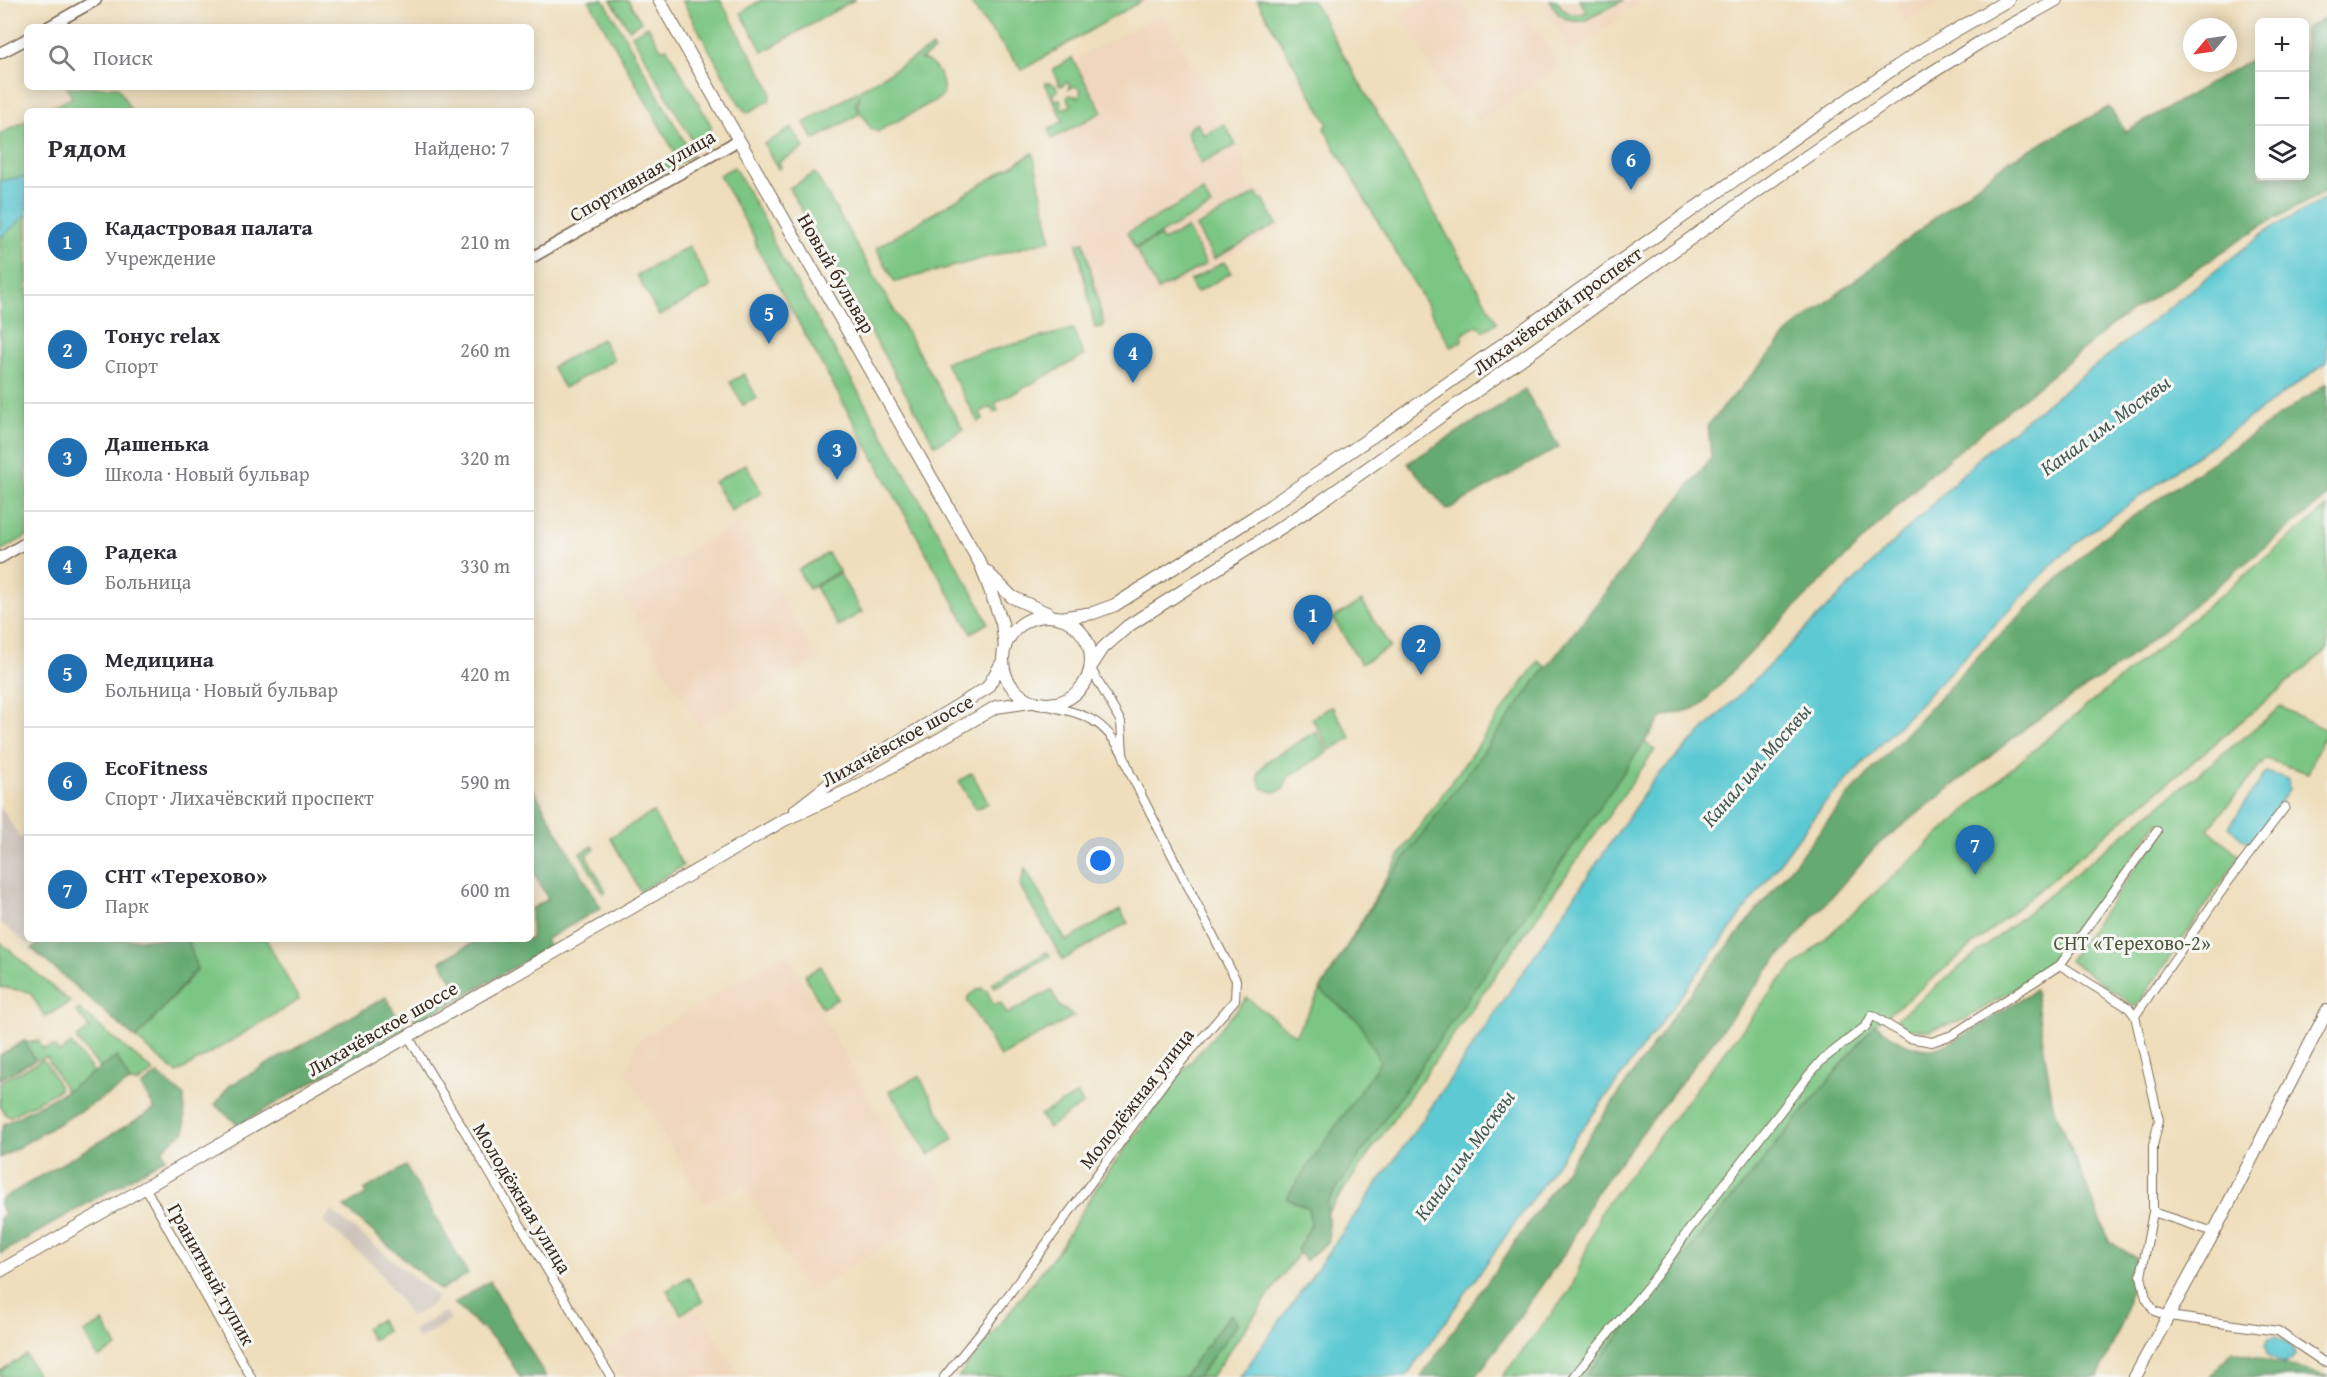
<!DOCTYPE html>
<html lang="ru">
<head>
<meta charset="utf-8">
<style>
	body { margin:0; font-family:"Gentium Book Plus",serif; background:#f7f7f7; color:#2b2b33 }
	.controls { position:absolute; right:18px; top:18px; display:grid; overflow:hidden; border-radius:9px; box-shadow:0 3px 15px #0003 }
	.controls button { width:54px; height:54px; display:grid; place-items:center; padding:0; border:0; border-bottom:2px solid #e1e1e2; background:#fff; color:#2b2b33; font:30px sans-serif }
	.compass { position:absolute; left:2183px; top:18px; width:54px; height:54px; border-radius:50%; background:#fff; box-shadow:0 3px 15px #0003; rotate:241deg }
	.you { position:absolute; left:1101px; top:861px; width:21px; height:21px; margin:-15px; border:4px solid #fff; border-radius:50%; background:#1a73e8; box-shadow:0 0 0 9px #1a73e833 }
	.badge { display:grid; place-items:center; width:39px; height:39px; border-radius:50%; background:#1f6fb2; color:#fff; font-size:20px; font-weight:700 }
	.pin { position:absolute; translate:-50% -50px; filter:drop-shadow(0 2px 3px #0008) }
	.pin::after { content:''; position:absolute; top:32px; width:21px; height:18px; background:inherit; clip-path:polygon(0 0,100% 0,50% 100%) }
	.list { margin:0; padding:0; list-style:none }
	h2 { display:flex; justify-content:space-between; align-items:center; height:78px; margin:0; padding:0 24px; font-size:26px }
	h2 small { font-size:20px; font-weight:400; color:#7c7c81 }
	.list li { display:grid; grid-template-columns:39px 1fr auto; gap:18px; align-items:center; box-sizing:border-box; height:108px; padding:0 24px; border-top:2px solid #e1e1e2 }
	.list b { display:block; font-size:22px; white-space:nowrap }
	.list p { margin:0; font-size:20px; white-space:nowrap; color:#7c7c81 }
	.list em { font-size:20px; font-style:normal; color:#7c7c81 }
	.icon { flex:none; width:33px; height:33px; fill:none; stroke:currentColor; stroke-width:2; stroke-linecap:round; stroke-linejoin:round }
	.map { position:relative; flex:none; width:2327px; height:1377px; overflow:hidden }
	.search { position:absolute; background:#fff; box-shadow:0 3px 15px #0003; left:24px; top:24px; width:510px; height:66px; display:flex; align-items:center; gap:15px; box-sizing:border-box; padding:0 21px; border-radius:9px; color:#7c7c81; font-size:22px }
	.panel { position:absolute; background:#fff; box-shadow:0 3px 15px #0003; left:24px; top:108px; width:510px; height:834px; border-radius:9px }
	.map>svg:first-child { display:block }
	.built { fill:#f0d6bc }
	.industrial { fill:#cec2b9 }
	.green { fill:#7cc683; stroke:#5c7850; stroke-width:1.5 }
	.forest { fill:#65ab71; stroke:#506a48; stroke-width:1.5 }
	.water { fill:#5cc9d3; stroke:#4c7a78; stroke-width:1.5 }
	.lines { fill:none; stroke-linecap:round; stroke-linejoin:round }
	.minor-casing { stroke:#7a6955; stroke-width:10 }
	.tertiary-casing { stroke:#7a6955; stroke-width:13 }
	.secondary-casing { stroke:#7a6955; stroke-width:14 }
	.minor { stroke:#fff; stroke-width:8 }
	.tertiary { stroke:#fff; stroke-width:10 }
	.secondary { stroke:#fff; stroke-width:12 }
	.labels { text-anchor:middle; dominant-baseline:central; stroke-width:6; stroke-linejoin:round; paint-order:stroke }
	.street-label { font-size:20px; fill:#3b2a1e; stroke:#f6f6f2 }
	.park-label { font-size:20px; fill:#4e593c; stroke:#f6f6f2 }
	.water-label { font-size:21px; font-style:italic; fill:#455a54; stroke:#f6f6f2 }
</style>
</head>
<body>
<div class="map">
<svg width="2327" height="1377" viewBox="0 0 2327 1377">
	<rect width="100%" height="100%" fill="#f6f6f2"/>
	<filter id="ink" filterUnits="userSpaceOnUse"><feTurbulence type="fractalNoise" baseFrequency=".0167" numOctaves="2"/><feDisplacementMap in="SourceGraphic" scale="12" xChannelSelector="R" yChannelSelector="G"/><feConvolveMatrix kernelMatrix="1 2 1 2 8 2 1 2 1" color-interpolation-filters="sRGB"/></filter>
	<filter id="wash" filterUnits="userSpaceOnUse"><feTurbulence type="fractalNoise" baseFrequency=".008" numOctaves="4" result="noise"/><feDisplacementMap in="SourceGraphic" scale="24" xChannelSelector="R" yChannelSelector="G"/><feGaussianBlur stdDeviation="1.35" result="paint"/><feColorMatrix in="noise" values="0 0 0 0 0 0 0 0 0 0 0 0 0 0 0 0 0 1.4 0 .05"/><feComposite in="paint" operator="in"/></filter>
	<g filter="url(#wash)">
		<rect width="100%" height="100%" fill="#efdebc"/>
		<path class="built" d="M 1425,0 L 1461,0 L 1474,23 L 1497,29 L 1527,12 L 1559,66 L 1499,109 L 1476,122 L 1467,107 L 1457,113 L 1400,14 Z
			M 1541,0 L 1644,0 L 1571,53 Z
			M 1893,0 L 1942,0 L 1905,22 Z
			M 1163,13 L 1247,164 L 1244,166 L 1248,173 L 1245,176 L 1253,190 L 1261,192 L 1280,228 L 1094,332 L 1071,228 L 1084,221 L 1060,178 L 1052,139 L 1102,112 L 1074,60 Z
			M 739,523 L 817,659 L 698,727 L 620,591 Z
			M 787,953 L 905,1163 L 929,1163 L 949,1196 L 939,1215 L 807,1293 L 744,1185 L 704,1202 L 626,1073 L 637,1041 Z
			M 693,1311 L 702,1313 L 739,1377 L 622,1377 L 606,1349 L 668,1313 L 674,1322 Z"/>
		<path class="industrial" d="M 0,805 L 20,838 L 27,834 L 27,939 L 33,939 L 28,945 L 0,922 Z
			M 332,1211 L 437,1296 L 432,1305 L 411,1317 L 376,1267 L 323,1222 Z
			M 446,1311 L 451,1320 L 418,1339 L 413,1330 Z"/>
		<path class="green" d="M 589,0 L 604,0 L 692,155 L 651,181 L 646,173 L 676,155 Z
			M 611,0 L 628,0 L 641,22 L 629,29 Z
			M 682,0 L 720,0 L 770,88 L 771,95 L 769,101 L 747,113 L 740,105 Z
			M 761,0 L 854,0 L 763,52 L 741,13 Z
			M 969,0 L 1143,0 L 1022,70 L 979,15 Z
			M 1257,0 L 1312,0 L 1497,322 L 1484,331 L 1477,325 L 1462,335 L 1462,341 L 1451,347 L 1324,129 L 1328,124 Z
			M 1550,0 L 1557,0 C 1563,13 1574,18 1587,12 L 1580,0 L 1624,0 L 1584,21 C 1568,23 1556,16 1550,0 Z
			M 648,26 L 661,49 L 667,48 L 712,127 L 696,147 L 632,35 Z
			M 932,47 L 934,51 L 920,60 C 935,59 950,86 940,98 L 877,132 L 870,128 L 857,106 L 860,95 L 855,103 L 859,114 L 814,140 L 804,123 Z
			M 1072,58 L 1102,112 L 1052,139 L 1049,130 L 1063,121 L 1045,83 C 1051,82 1057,85 1058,91 L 1054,93 L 1053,97 L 1055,100 L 1060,99 L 1062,109 L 1070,106 L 1072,104 L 1068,101 L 1067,97 L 1070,95 L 1079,97 L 1081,90 L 1075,86 L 1069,89 L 1069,83 L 1066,82 L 1062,86 L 1059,85 L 1053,69 Z
			M 67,87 L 118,87 L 131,111 L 45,111 L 72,98 Z
			M 27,120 L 27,536 L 0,551 L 0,134 Z
			M 1197,123 L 1204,135 L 1224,124 L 1236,145 L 1201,164 L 1187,133 L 1190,127 Z
			M 792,128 L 804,148 L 779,162 L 781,167 L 778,169 L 764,144 Z
			M 1033,153 L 1051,240 L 895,282 L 876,248 Z
			M 734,167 L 767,225 L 774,244 L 977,600 L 988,623 L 971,633 L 756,246 L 755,239 L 719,175 Z
			M 815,173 L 963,430 L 935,445 L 789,188 Z
			M 1203,191 L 1211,206 L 1135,248 L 1127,233 Z
			M 1257,193 L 1260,200 L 1263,199 L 1277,224 L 1214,259 L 1196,227 Z
			M 1187,228 L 1206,264 L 1158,290 L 1136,249 L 1160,236 L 1163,241 Z
			M 1084,242 L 1104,326 L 1095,328 L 1077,244 Z
			M 689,246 L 711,287 L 659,316 L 637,275 Z
			M 1224,262 L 1231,273 L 1196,293 L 1190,281 Z
			M 1073,329 L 1084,356 L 995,403 L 998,411 L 994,413 L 991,407 L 980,412 L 983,419 L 978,422 L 945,362 Z
			M 602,339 L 614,360 L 564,388 L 552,367 Z
			M 744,374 L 757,398 L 743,405 L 730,382 Z
			M 746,464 L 762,493 L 731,511 L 714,482 Z
			M 2327,507 L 2327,650 L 1907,1000 L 1875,1024 L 1585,1377 L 1502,1377 L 1571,1289 L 1601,1211 L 1782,978 L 2006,773 Z
			M 828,553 L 839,571 L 809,589 L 798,570 Z
			M 839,573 L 862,612 L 838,626 L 815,587 Z
			M 1362,601 L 1390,647 L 1361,664 L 1333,618 Z
			M 1538,661 L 1655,750 L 1211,1377 L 958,1377 L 1059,1249 L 1095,1190 L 1175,1080 L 1247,998 L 1295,1035 L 1403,850 Z
			M 1332,706 L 1351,738 L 1330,750 L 1312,718 Z
			M 2281,707 L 2326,730 L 2308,773 L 2266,759 L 2208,829 L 2240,856 L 2136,1007 L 2069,960 L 2165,827 L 2157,823 L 2071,944 L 2051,967 L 1964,1020 L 1929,1030 L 1906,1029 L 1897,1018 Z
			M 1316,731 L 1328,752 L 1288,777 L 1284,788 L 1279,791 L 1273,792 L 1262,788 L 1258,778 L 1259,772 L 1266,762 Z
			M 972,773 L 988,803 L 977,809 L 973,805 L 959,781 Z
			M 653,812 L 683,866 L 640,891 L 610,837 Z
			M 593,846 L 595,849 L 586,855 L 606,891 L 603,893 L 580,853 Z
			M 1025,868 L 1066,941 L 1120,910 L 1128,923 L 1063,960 L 1020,886 Z
			M 188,939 L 266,939 L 299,1000 L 177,1073 L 136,1039 L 197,970 Z
			M 0,942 L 70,1002 L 45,1017 L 30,992 L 0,987 Z
			M 1047,952 L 1050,956 L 995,987 L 992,983 Z
			M 821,966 L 838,999 L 822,1008 L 805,975 Z
			M 981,988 L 987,991 L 994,1005 L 1000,1002 L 1007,1014 L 1051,990 L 1060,1007 L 1074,1016 L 1000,1057 L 967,1000 L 969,995 Z
			M 79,1009 L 154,1072 L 137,1083 L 130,1082 L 117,1057 L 100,1068 L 76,1039 L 90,1028 L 76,1012 Z
			M 38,1040 L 43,1049 L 54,1046 L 59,1053 L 71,1044 L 94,1072 L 66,1091 L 47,1057 L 35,1060 L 24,1041 L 29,1043 Z
			M 42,1060 L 46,1062 L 59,1086 L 59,1090 L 11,1116 L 7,1116 L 0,1106 L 0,1082 Z
			M 919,1076 L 954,1139 L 929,1155 L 889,1091 Z
			M 1078,1094 L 1083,1104 L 1048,1128 L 1040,1115 Z
			M 688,1277 L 703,1302 L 681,1314 L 667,1290 Z
			M 380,1320 L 387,1331 L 372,1340 L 365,1328 Z
			M 103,1322 L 117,1347 L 98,1358 L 84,1333 Z
			M 26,1355 L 37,1374 L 31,1377 L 0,1377 L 0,1371 Z"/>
		<path class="forest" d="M 2327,16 L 2327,191 L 2263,225 L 2120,319 L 1929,475 L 1765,637 L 1699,707 L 1661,718 L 1327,1203 L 1329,1241 L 1305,1261 L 1297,1250 L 1311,1225 L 1308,1208 L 1286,1198 L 1380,1062 L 1359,1022 L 1320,990 L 1389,879 L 1535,682 L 1711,458 L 1708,425 L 1791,330 L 2008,161 L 2109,107 L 2126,132 L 2259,55 L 2260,176 L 2304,176 L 2305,29 Z
			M 2327,383 L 2327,497 L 2120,665 L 2031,724 L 1875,847 L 1771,966 L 1597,1191 L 1567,1250 L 1476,1377 L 1421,1377 L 1678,1009 L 1847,797 L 1978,656 L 2100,539 Z
			M 1525,390 L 1559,447 L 1447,510 L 1408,463 Z
			M 531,785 L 601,908 L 545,940 L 549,947 L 417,1023 L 413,1016 L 454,984 L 441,961 L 479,939 L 531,939 L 531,909 L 548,899 L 531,868 Z
			M 43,939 L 188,939 L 197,969 L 136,1039 L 32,949 Z
			M 2035,990 L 2053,1106 L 2110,1242 L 2136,1258 L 2124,1319 L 2098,1377 L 1585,1377 L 1875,1024 C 1891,1036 1908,1049 1929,1049 C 1950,1050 2014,1002 2035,990 Z
			M 386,997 L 404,1029 L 238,1125 L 215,1105 L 229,1086 Z
			M 24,1041 L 35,1060 L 0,1079 L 0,1055 Z
			M 117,1057 L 130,1082 L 0,1158 L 0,1134 L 4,1124 L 66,1091 Z
			M 158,1074 L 184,1096 L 185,1131 L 162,1149 L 166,1158 L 0,1254 L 0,1218 L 5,1215 L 0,1205 L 0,1200 L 155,1109 L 141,1086 Z
			M 406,1166 L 468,1274 L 440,1290 L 344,1207 L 366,1195 L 364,1190 Z
			M 490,1281 L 546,1377 L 520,1377 L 502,1347 L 454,1303 Z
			M 1230,1314 L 1238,1323 L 1198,1377 L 1183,1377 Z
			M 2232,1351 L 2327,1376 L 2327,1377 L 2209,1377 Z"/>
		<path class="water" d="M 24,177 L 27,178 L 27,215 L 0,238 L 0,181 Z
			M 2327,198 L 2327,362 L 2085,536 L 2056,561 L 1822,806 L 1573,1141 L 1406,1377 L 1240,1377 L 1419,1125 L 1654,779 L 1984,453 L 2266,231 Z
			M 2266,772 L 2288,779 L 2289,789 L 2253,840 L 2247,842 L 2229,827 Z
			M 2274,1337 C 2285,1340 2292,1343 2295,1355 L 2290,1361 L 2283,1364 L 2267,1354 L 2265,1345 L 2268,1340 Z"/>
	</g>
	<g filter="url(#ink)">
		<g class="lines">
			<g class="minor-casing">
				<path id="minor" d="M 1044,705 C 1083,714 1102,717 1123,754
					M 2285,807 L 2228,882 L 2135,1016 L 2159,1120 L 2153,1146 L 2153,1212 L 2141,1276 L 2146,1298 L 2154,1311 L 2169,1316 L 2278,1331 L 2322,1361 L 2327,1362
					M 2135,1016 L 2129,1008 L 2060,965 L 2157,831
					M 408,1036 L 611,1377
					M 145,1187 L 251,1377
					M 2153,1212 L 2214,1232
					M 944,1377 L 988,1323 L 1170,1075 L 1235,1000 L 1236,980 L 1130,773 L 1123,754 L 1121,722 L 1091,669
					M 1574,1377 C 1610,1328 1653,1286 1685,1235 L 1808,1076 L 1822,1060 L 1866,1026 L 1872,1015 L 1909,1038 L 1932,1042 L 1952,1035 L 2060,965"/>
			</g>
			<g class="tertiary-casing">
				<path id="tertiary" d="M 48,27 L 96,0
					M 0,53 L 27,39
					M 531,258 L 739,140
					M 0,558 L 27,542"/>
			</g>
			<g class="secondary-casing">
				<path id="secondary" d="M 659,0 L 981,565 L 1002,623 L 1005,648
					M 986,571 L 1012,597 L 1049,614
					M1003 660a44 44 0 1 1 88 0a44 44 0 1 1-88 0Z
					M 1060,618 L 1093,613 L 1115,605 L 1254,517 L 1386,427 L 1853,96 L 1920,51 L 2008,0
					M 1092,665 L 1103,648 L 1128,626 L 1316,505 L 1780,175 L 1896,95 L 1979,43 L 2056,0
					M 796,810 L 832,782 L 987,688 L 1003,661
					M 0,1271 L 784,820 L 854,788 L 996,707 L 1031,702
					M 2135,1377 L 2214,1232 L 2327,1011"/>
			</g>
			<use href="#minor" class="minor"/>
			<use href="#tertiary" class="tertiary"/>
			<use href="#secondary" class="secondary"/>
		</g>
	</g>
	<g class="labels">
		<g class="street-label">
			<text transform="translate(642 175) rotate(-30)">Спортивная улица</text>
			<text transform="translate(837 273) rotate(60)">Новый бульвар</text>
			<text transform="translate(1557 310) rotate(-36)">Лихачёвский проспект</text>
			<text transform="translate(897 740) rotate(-29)">Лихачёвское шоссе</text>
			<text transform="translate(382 1028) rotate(-30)">Лихачёвское шоссе</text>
			<text transform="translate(1136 1098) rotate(-52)">Молодёжная улица</text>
			<text transform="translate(523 1198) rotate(59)">Молодёжная улица</text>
			<text transform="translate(212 1274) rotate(61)">Гранитный тупик</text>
		</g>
		<g class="park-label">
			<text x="2132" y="942">СНТ «Терехово-2»</text>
		</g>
		<g class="water-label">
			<text transform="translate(2105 425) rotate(-36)">Канал им. Москвы</text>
			<text transform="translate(1756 765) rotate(-49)">Канал им. Москвы</text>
			<text transform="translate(1464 1155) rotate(-54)">Канал им. Москвы</text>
		</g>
	</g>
</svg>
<div class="controls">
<button>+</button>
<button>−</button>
<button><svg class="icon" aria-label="layers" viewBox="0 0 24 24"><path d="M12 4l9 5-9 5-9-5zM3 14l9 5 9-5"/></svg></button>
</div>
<svg class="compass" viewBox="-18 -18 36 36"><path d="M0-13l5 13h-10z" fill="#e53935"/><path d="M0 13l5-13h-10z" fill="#7c7c81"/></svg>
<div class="you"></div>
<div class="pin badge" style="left:1313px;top:645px">1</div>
<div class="pin badge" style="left:1421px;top:675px">2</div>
<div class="pin badge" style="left:837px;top:480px">3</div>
<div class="pin badge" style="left:1133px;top:383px">4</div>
<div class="pin badge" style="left:769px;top:344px">5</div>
<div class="pin badge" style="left:1631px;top:190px">6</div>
<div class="pin badge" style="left:1975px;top:875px">7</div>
<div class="search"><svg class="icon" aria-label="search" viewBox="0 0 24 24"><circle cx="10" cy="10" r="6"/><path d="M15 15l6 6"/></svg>Поиск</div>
<section class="panel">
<h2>Рядом<small>Найдено: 7</small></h2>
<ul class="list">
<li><span class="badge">1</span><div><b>Кадастровая палата</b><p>Учреждение</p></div><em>210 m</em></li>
<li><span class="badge">2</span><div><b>Тонус relax</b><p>Спорт</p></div><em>260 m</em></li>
<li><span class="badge">3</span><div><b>Дашенька</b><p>Школа · Новый бульвар</p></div><em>320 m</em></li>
<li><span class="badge">4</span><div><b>Радека</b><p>Больница</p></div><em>330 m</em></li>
<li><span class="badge">5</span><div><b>Медицина</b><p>Больница · Новый бульвар</p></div><em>420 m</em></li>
<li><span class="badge">6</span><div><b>EcoFitness</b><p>Спорт · Лихачёвский проспект</p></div><em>590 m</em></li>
<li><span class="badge">7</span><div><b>СНТ «Терехово»</b><p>Парк</p></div><em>600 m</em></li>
</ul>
</section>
</div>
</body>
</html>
